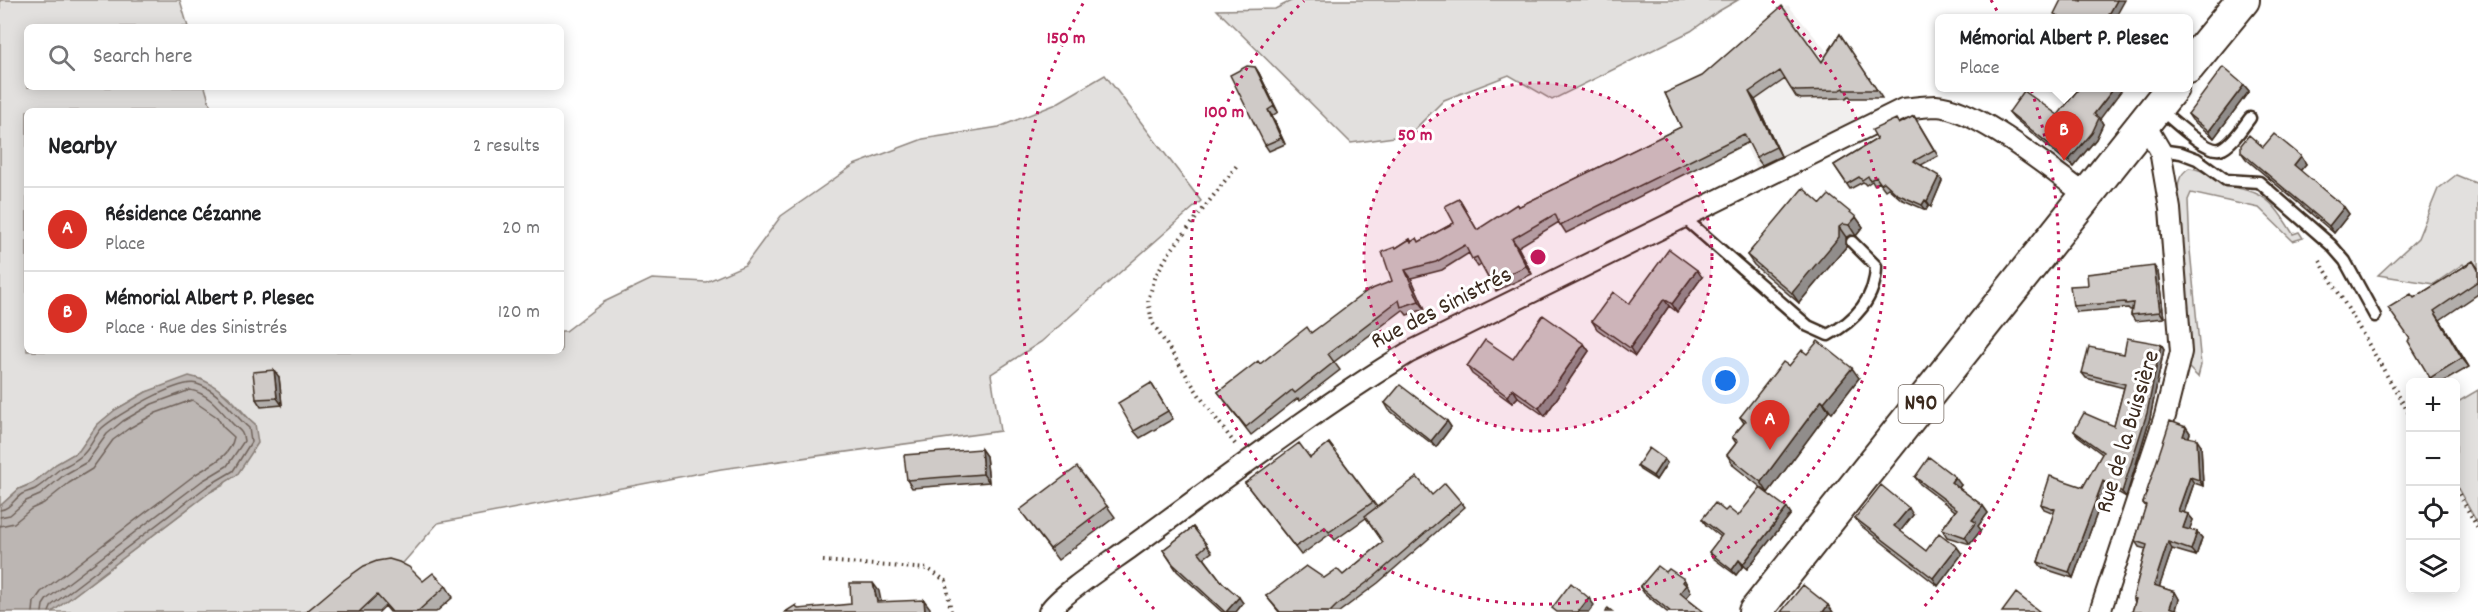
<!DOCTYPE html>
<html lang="en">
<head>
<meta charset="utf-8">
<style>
	body { margin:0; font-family:Dekko,sans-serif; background:#f2f2f2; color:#202124 }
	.controls { position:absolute; right:18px; bottom:18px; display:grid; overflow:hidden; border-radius:9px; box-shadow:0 3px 15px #0003 }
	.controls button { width:54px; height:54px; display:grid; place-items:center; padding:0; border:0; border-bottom:2px solid #e0e0e0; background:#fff; color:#202124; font:30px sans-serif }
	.you { position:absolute; left:1726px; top:381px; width:21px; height:21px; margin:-15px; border:4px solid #fff; border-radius:50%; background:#1a73e8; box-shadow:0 0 0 9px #1a73e833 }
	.badge { display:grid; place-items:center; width:39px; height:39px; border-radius:50%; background:#d93025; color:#fff; font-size:20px; font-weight:700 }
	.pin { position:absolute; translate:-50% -50px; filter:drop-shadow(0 2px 3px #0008) }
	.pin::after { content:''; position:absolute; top:32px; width:21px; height:18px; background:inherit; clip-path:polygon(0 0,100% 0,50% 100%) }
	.popup { position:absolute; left:1935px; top:14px; width:258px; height:78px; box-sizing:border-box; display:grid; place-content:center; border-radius:9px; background:#fff; filter:drop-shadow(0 2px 4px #0005); font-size:20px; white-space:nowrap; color:#757577 }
	.popup b { font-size:22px; color:#202124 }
	.popup::after { content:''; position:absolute; left:50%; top:100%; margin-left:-12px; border:12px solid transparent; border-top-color:#fff }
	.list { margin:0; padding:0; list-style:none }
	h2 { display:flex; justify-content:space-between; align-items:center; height:78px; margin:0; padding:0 24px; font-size:26px }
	h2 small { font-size:20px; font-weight:400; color:#757577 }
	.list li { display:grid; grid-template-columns:39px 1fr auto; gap:18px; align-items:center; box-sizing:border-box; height:84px; padding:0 24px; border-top:2px solid #e0e0e0 }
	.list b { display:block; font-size:22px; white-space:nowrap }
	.list p { margin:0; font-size:20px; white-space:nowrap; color:#757577 }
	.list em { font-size:20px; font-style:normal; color:#757577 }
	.icon { flex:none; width:33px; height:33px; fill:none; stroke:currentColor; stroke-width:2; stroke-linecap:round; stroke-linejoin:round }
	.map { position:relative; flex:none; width:2478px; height:612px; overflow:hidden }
	.search { position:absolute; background:#fff; box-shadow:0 3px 15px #0003; left:24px; top:24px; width:540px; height:66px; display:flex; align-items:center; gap:15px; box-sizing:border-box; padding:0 21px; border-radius:9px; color:#757577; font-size:22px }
	.panel { position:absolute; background:#fff; box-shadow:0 3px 15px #0003; left:24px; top:108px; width:540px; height:246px; border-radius:9px }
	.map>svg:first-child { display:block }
	.built { fill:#f1efee }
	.green { fill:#e2e0de; stroke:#8e857e; stroke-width:1.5 }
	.water { fill:#bcb6b3; stroke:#887e77; stroke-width:1.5 }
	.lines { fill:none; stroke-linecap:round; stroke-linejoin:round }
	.shore { stroke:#6f625a; stroke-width:1.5 }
	.lane-casing { stroke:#3b2a1e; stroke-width:15 }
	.street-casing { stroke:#3b2a1e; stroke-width:24 }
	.primary-casing { stroke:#3b2a1e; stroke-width:36 }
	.path { stroke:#3b2a1e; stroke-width:4; stroke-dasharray:1.5 4.5; stroke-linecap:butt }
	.lane { stroke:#fff; stroke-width:10 }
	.street { stroke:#fff; stroke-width:20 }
	.primary { stroke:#fff; stroke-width:32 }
	.wall { fill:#b2aeab; stroke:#3b2a1e; stroke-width:1.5 }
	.shaded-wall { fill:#918d8b; stroke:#3b2a1e; stroke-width:1.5 }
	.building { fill:#cfcac7; stroke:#3b2a1e; stroke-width:1.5 }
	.ring { fill:none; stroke:#c2185b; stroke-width:3; stroke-dasharray:3 6 }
	.labels { text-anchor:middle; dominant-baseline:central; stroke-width:6; stroke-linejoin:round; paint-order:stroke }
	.shield { fill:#fff; stroke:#766a62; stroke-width:1.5 }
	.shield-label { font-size:22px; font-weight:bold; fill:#3b2a1e }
	.street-label { font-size:24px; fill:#3b2a1e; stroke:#fff }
	.centre { fill:#c2185b; stroke:#fff; stroke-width:3 }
	.ring-label { font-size:18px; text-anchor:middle; font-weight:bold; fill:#c2185b; stroke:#fff; stroke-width:6; stroke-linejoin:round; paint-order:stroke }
</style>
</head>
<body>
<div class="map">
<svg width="2478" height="612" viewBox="0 0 2478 612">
	<rect width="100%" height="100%" fill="#fff"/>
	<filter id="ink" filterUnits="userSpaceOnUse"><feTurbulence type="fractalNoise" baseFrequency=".0167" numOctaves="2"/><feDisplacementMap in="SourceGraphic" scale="12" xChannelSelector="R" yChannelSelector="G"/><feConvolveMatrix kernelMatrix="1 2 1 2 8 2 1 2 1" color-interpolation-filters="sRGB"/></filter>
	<g filter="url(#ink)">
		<path class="built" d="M 1788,5 L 1825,49 L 1837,80 L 1858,118 L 1758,171 L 1711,75 Z"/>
		<path class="green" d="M 0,0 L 180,0 L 188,27 L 27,27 L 27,87 L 205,87 L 212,111 L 27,111 L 27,351 L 561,351 L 561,331 L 566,331 L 604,302 L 652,279 L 706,282 L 745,265 L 781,216 L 854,165 L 923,139 L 999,127 L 1054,105 L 1105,75 L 1201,201 L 1041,342 L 991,374 L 1000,431 L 721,469 L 438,523 L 397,570 L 325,612 L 52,612 L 210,492 L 224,485 L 255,424 C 245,416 242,410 234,402 C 225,392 212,386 201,379 L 146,392 L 115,410 L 97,425 L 79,451 L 56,464 L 33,483 L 19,489 L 0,506 Z
			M 1293,0 L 1738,0 L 1719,11 L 1691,31 L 1552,100 L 1509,75 L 1444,100 L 1409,135 L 1351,143 L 1217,10 L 1275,9 Z
			M 2189,168 C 2202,168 2211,178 2223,183 C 2233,188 2245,189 2255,193 C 2273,200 2283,218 2293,234 L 2299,232 L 2303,238 L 2293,241 L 2259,208 L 2191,193 L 2188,200 L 2190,250 L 2201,365 L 2198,377 L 2188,367 L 2189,349 L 2178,199 C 2178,185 2177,176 2189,168 Z
			M 2456,175 L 2478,184 L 2478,268 L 2469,273 L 2463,264 L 2434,284 L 2378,275 L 2418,238 L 2438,189 Z
			M 2478,390 L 2478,524 L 2456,485 L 2456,403 Z"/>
		<path class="water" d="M 189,376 C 223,383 231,405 255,424 L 258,443 L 237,475 L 210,492 L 52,612 L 0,612 L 0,506 L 19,489 L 33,483 L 56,464 L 79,451 L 97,425 L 115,410 L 146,392 Z"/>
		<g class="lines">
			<path class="shore" d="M 0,510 C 10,509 14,499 22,494 C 26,492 31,491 35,489 C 44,484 52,475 60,469 C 67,465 74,462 80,457 C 90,450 94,436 102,428 C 116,415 180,378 197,384 C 220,391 232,413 249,428 L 251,442 L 233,471 L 206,487 L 52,605 L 49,612
				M 0,517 L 10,515 L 26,501 L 40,495 L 64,475 L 87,462 L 107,434 L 123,421 L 152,404 L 190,390 C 208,393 220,409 231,422 C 238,430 243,430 244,441 L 227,466 L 202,481 L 47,599 L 43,605 L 42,612
				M 0,526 L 14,523 L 31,509 L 44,503 L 69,483 L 92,469 L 113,440 L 128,429 L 156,413 L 192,400 L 217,417 L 223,427 L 234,437 C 230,457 212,464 196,474 L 41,592 L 34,602 L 33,612"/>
			<g class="lane-casing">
				<path id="lane" d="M 2158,108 C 2170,117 2206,153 2220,149 C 2231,146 2243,127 2250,118
					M 2160,150 L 2181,153 L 2197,159 L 2226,180 L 2259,182 L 2331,245 L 2345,261 L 2375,316
					M 1683,217 L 1808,326 L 1828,335 C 1855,321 1876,298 1876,266 L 1852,242"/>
			</g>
			<g class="street-casing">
				<path id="street" d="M 1049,612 C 1059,595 1112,561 1131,547 C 1222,481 1312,412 1408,353 L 1903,109 C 1914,108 1925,106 1936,106 C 1977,108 2051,170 2086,195
					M 2100,612 L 2165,416 L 2181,352 L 2170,209 L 2160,150 L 2144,123"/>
			</g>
			<g class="primary-casing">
				<path id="primary" d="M 2188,67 L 2243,0
					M 1755,612 L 2172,88"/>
			</g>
			<path class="path" d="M 2320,261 L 2410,415
				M 1235,444 L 1203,401 L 1152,322 L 1148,300 L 1156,275 L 1169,253 L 1238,164
				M 2456,489 L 2478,528
				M 823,561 L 928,569 L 946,581 L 951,612"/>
			<use href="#lane" class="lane"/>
			<use href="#street" class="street"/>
			<use href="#primary" class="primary"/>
		</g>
		<path class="wall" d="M 1840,34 L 1882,98 L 1851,98 L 1849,96 L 1846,98 L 1801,99 L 1796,97 L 1785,79 L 1755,100 L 1781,156 L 1762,165 L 1756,157 L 1749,142 L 1566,233 L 1559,222 L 1518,247 L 1532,274 L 1496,291 L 1491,283 L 1481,265 L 1478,267 L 1469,253 L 1442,270 L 1411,278 L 1425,309 L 1407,315 L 1403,310 L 1334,362 L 1340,370 L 1300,401 L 1298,398 L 1251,435 L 1218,392 L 1260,364 L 1311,333 L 1392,281 L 1396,248 L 1410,239 L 1412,242 L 1417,238 L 1419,242 L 1454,223 L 1459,199 L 1477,230 L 1518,207 L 1681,127 L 1665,93 L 1822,62 Z
			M 1255,67 L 1259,73 L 1278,112 L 1272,116 L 1285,144 L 1269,151 L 1265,145 Z
			M 2244,85 L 2249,91 L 2214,138 L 2192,120 L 2188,114 Z
			M 2009,112 L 2058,115 L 2100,119 L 2103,124 L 2096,139 L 2073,167 L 2014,118 Z
			M 1914,116 L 1938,156 L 1921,165 L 1942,181 L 1931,207 L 1929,205 L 1926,210 L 1901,199 L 1888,188 L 1885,190 L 1879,182 L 1874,185 L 1872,181 L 1866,185 L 1863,182 L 1850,189 L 1834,165 L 1877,139 L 1899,124 Z
			M 2263,147 L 2301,156 L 2306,164 L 2300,171 L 2344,207 L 2349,214 L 2334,233 L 2246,159 L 2241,152 Z
			M 1821,204 L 1856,217 L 1863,227 L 1856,236 L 1851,235 L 1846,237 L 1846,247 L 1799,303 L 1754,265 L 1747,255 Z
			M 2473,261 L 2478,268 L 2478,294 L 2440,320 L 2469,367 L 2443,382 L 2433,382 L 2410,339 L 2414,298 Z
			M 2158,272 L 2164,318 L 2135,321 L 2131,315 L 2132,310 L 2130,310 L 2128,308 L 2077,312 L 2073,306 L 2088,285 Z
			M 1702,277 L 1677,312 L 1669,306 L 1635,356 L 1597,329 L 1592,321 L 1629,304 Z
			M 1584,344 L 1589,351 L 1545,416 L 1518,397 L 1512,403 L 1472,374 L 1467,366 L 1513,359 Z
			M 2161,344 L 2164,349 L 2150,418 L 2126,497 L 2107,486 L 2073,578 L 2042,568 L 2038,562 L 2054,513 L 2044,509 L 2041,504 L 2083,487 L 2102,454 L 2078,436 L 2074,431 L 2114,426 L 2124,388 L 2086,378 L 2082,373 L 2124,354 Z
			M 1807,354 L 1859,378 L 1832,413 L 1829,411 L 1768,493 L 1734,466 L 1727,455 L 1736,443 L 1732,437 L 1744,423 L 1740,417 L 1789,366 Z
			M 279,377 L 282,405 L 261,407 L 256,399 Z
			M 1151,383 L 1173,419 L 1140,438 L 1134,431 Z
			M 1385,403 L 1447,421 L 1451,427 L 1436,447 L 1389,410 Z
			M 2186,427 L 2190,433 L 2189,437 L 2201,445 L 2203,486 L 2194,483 L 2184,513 L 2188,514 L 2193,520 L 2189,530 L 2197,532 L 2202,538 L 2196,556 L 2172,549 L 2159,587 L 2175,592 L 2179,599 L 2176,609 L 2178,610 L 2180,612 L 2132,612 L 2135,602 L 2133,598 L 2146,549 L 2139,547 L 2135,541 L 2146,507 L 2143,503 Z
			M 1329,443 L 1377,507 L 1432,495 L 1461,502 L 1465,507 L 1378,583 L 1339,612 L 1279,612 L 1266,596 L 1324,578 L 1343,575 L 1383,542 L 1366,518 L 1335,540 L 1330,534 L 1301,555 L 1245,483 L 1310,458 Z
			M 981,449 L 986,456 L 989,482 L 912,488 L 907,480 Z
			M 1664,459 L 1667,463 L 1656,480 L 1640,470 L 1637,466 Z
			M 1915,477 L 1961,485 L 1959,488 L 1983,506 L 1988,513 L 1978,526 L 1981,530 L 1970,544 L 1947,537 L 1942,529 L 1955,511 L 1920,484 Z
			M 1107,506 L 1115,517 L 1058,560 L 1020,510 Z
			M 1787,508 L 1791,514 L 1747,569 L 1743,566 L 1736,575 L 1713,558 L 1709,552 L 1721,537 L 1706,525 L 1702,519 L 1725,511 L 1738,516 Z
			M 1913,515 L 1900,531 L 1926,551 L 1957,547 L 1962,554 L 1938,586 L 1860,525 L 1855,518 Z
			M 1193,527 L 1212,552 L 1204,558 L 1222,582 L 1243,603 L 1236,612 L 1222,612 L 1177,571 L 1163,550 Z
			M 1666,572 L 1684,579 L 1691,592 L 1686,598 L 1704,612 L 1667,612 L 1644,593 L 1640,587 Z
			M 423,581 L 446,586 L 453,597 L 436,612 L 390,612 L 385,606 L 379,612 L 306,612 Z"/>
		<path class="shaded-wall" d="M 2117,0 L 2125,0 L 2115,18 L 2107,18 Z
			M 1255,67 L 1259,73 L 1278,112 L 1274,106 Z
			M 2244,85 L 2249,91 L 2214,138 L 2209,131 Z
			M 2115,87 L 2124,87 L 2100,119 L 2103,124 L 2096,139 L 2073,167 L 2069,160 L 2094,114 Z
			M 1749,92 L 1755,100 L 1781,156 L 1776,147 Z
			M 1268,110 L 1272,116 L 1285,144 L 1281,138 Z
			M 2301,156 L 2306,164 L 2299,172 L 2294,165 Z
			M 1939,176 L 1942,181 L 1931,207 L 1927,201 Z
			M 1925,200 L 1929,205 L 1926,210 L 1922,205 Z
			M 2344,207 L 2349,214 L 2334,233 L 2329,226 Z
			M 1856,217 L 1863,227 L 1856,236 L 1849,225 Z
			M 1839,227 L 1846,237 L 1846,247 L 1799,303 L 1792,293 Z
			M 1512,239 L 1518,247 L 1532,274 L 1526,266 Z
			M 2154,266 L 2158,272 L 2164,318 L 2160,312 Z
			M 1405,270 L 1411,278 L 1425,309 L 1419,301 Z
			M 1697,270 L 1702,277 L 1677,312 L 1672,304 Z
			M 1664,299 L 1669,306 L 1635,356 L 1630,348 Z
			M 2434,311 L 2440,320 L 2469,367 L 2462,358 Z
			M 1584,344 L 1589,351 L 1545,416 L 1539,408 Z
			M 2161,344 L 2164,349 L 2150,418 L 2126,497 L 2122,492 Z
			M 1852,368 L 1859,378 L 1832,413 L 1824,402 Z
			M 274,370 L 279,377 L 282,405 L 277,398 Z
			M 1513,389 L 1518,397 L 1512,403 L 1507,396 Z
			M 1822,400 L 1829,411 L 1768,493 L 1761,482 Z
			M 1447,421 L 1451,427 L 1436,447 L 1431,441 Z
			M 2186,427 L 2190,433 L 2187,442 L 2183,436 Z
			M 2197,439 L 2201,445 L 2203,486 L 2199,480 Z
			M 981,449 L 986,456 L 989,482 L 983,474 Z
			M 1664,459 L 1667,463 L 1656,480 L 1653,476 Z
			M 1955,477 L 1961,485 L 1957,490 L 1951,482 Z
			M 2190,477 L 2194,483 L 2182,517 L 2178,511 Z
			M 2103,481 L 2107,486 L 2073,578 L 2069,572 Z
			M 1983,506 L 1988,513 L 1978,526 L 1981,530 L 1970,544 L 1965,537 L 1972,520 Z
			M 1787,508 L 1791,514 L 1747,569 L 1743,564 Z
			M 1909,508 L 1913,515 L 1899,533 L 1894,526 Z
			M 2188,514 L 2193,520 L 2188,534 L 2183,528 Z
			M 2197,532 L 2202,538 L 2196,556 L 2191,550 Z
			M 2168,542 L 2172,549 L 2158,591 L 2154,585 Z
			M 1957,547 L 1962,554 L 1938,586 L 1933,578 Z
			M 1739,560 L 1743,566 L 1736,575 L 1732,570 Z
			M 1684,579 L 1691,592 L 1684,600 L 1680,593 Z
			M 873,583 L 879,591 L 883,611 L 877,602 Z
			M 2175,592 L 2179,599 L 2175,612 L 2170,607 Z
			M 1239,597 L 1243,603 L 1236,612 L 1226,612 Z
			M 1589,598 L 1594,605 L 1589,612 L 1578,612 Z
			M 924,600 L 930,608 L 930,612 L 925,612 Z
			M 1828,605 L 1833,612 L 1823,612 Z"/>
		<path class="building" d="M 2061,0 L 2078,0 L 2081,1 L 2081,0 L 2117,0 L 2107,18 L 2062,18 L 2054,14 Z
			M 1782,6 L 1822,62 L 1840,34 L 1877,90 L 1845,90 L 1844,88 L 1840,90 L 1796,91 L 1791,89 L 1780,71 L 1749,92 L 1776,147 L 1756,157 L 1744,134 L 1560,225 L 1555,214 L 1512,239 L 1526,266 L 1491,283 L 1477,257 L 1472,259 L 1465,245 L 1436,262 L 1405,270 L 1419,301 L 1401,307 L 1399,300 L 1328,354 L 1334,362 L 1295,393 L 1292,390 L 1246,427 L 1218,392 L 1258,361 L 1260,364 L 1307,327 L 1311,333 L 1367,291 L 1392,281 L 1382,252 L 1395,247 L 1396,248 L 1410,239 L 1411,242 L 1417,238 L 1419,242 L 1454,223 L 1445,206 L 1459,199 L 1477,230 L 1517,204 L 1518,207 L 1681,127 L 1665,93 L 1702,76 Z
			M 1247,66 L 1255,67 L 1274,106 L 1268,110 L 1281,138 L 1265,145 L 1230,75 Z
			M 2223,67 L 2244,85 L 2209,131 L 2188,114 Z
			M 2080,87 L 2115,87 L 2094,114 L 2099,118 L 2092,133 L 2069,160 L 2009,112 L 2024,91 L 2058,115 Z
			M 1914,116 L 1934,150 L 1914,161 L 1939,176 L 1927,201 L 1925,200 L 1922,205 L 1897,194 L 1884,182 L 1881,184 L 1876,177 L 1870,180 L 1868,176 L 1862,180 L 1859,177 L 1847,184 L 1834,165 L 1877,139 L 1872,130 L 1896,119 L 1899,124 Z
			M 2274,134 L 2301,156 L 2294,165 L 2344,207 L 2329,226 L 2241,152 L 2241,145 L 2249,135 L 2263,147 Z
			M 1803,188 L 1821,204 L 1829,195 L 1856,217 L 1849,225 L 1843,224 L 1839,227 L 1839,237 L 1792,293 L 1747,255 Z
			M 1669,249 L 1697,270 L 1672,304 L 1664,299 L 1630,348 L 1592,321 L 1613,292 L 1629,304 Z
			M 2473,261 L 2478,270 L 2478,281 L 2434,311 L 2462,358 L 2430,378 L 2408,341 L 2410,339 L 2388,308 L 2411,294 L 2414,298 Z
			M 2154,266 L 2160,312 L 2131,315 L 2133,303 L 2126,304 L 2125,302 L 2073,306 L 2070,286 L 2088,285 L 2087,274 Z
			M 1543,315 L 1584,344 L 1539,408 L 1513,389 L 1507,396 L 1467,366 L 1485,340 L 1513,359 Z
			M 2127,338 L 2161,344 L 2147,413 L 2122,492 L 2103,481 L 2069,572 L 2038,562 L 2055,509 L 2041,504 L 2050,476 L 2083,487 L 2103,452 L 2074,431 L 2084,413 L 2114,426 L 2125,384 L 2082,373 L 2089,347 L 2124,354 Z
			M 1818,341 L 1852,368 L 1824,402 L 1822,400 L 1761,482 L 1727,455 L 1738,441 L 1732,437 L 1746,421 L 1740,417 L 1783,362 L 1789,366 L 1802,350 L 1807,354 Z
			M 274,370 L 277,398 L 256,399 L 253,372 Z
			M 1151,383 L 1168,411 L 1134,431 L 1118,403 Z
			M 1400,385 L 1447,421 L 1431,441 L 1385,403 Z
			M 2170,421 L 2186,427 L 2183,436 L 2197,439 L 2199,480 L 2190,477 L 2178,511 L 2188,514 L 2183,528 L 2197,532 L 2191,550 L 2168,542 L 2154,585 L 2175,592 L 2170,607 L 2178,610 L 2178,612 L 2132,612 L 2136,599 L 2133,598 L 2147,545 L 2135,541 L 2146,505 L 2143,503 Z
			M 1299,443 L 1310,458 L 1329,443 L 1373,502 L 1329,532 L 1325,527 L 1295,547 L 1245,483 Z
			M 1649,448 L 1664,459 L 1653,476 L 1637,466 Z
			M 981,449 L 983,474 L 907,480 L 904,455 Z
			M 1929,457 L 1955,477 L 1951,482 L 1983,506 L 1972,520 L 1976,522 L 1965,537 L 1942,529 L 1957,509 L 1915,477 Z
			M 1077,467 L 1107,506 L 1050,549 L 1020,510 Z
			M 1417,477 L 1432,495 L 1445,483 L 1461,502 L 1374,577 L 1336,606 L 1330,612 L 1280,612 L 1266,596 L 1306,566 L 1324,578 L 1337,569 L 1343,575 L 1383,542 L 1365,516 Z
			M 1881,485 L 1909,508 L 1894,526 L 1926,551 L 1939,533 L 1957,547 L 1933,578 L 1855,518 Z
			M 1760,488 L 1787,508 L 1743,564 L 1739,560 L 1732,570 L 1709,552 L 1722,535 L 1702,519 L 1715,503 L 1725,511 L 1728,508 L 1738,516 Z
			M 1193,527 L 1207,545 L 1199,552 L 1222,582 L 1239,597 L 1226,612 L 1225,612 L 1173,564 L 1163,550 Z
			M 389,559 L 399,562 L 409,567 L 423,581 L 433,573 L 446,586 L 417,612 L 392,612 L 377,595 L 359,612 L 306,612 L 344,580 L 364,566 L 377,561 Z
			M 1658,566 L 1666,572 L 1669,569 L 1684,579 L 1683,582 L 1686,585 L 1680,593 L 1703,612 L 1671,612 L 1640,587 Z
			M 850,583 L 873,583 L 877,602 L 924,600 L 925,612 L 785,612 L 796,605 L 798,609 L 851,604 Z
			M 1571,583 L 1589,598 L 1578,612 L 1557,612 L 1552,608 Z
			M 1803,585 L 1828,605 L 1823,612 L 1781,612 Z
			M 2016,593 L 2040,612 L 2002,612 Z
			M 1608,608 L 1613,612 L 1606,612 Z"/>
	</g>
	<circle cx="1538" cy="257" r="174" fill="#c2185b" fill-opacity=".12"/>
	<g class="ring">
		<circle cx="1538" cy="257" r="174"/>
		<path d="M1772 1A347 347 0 1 1 1304 1"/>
		<path d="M1154 609A521 521 0 0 1 1085 0M1991 0A521 521 0 0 1 1922 609"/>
	</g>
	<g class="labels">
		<rect class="shield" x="1898.5" y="385" width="45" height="38" rx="4.5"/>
		<g class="shield-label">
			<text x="1921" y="404">N90</text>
		</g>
		<g class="street-label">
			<text transform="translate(1442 309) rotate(-27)">Rue des Sinistrés</text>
			<text transform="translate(2129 432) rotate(-73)">Rue de la Buissière</text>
		</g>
	</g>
	<circle cx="1538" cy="257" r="9" class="centre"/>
	<g class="ring-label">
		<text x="1066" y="43">150 m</text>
		<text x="1224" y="117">100 m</text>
		<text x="1415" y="140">50 m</text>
	</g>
</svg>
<div class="controls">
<button>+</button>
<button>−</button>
<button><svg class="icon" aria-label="locate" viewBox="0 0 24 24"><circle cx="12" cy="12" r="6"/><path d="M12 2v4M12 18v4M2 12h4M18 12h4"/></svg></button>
<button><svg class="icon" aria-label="layers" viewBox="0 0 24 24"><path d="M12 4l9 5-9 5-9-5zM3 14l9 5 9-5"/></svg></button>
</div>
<div class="you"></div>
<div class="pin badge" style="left:1770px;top:450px">A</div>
<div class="pin badge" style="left:2064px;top:161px">B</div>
<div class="popup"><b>Mémorial Albert P. Plesec</b>Place</div>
<div class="search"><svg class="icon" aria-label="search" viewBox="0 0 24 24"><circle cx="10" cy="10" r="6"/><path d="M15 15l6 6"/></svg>Search here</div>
<section class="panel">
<h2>Nearby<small>2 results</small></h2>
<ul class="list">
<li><span class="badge">A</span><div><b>Résidence Cézanne</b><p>Place</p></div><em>20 m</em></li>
<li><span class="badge">B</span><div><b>Mémorial Albert P. Plesec</b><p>Place · Rue des Sinistrés</p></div><em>120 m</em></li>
</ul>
</section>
</div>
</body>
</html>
